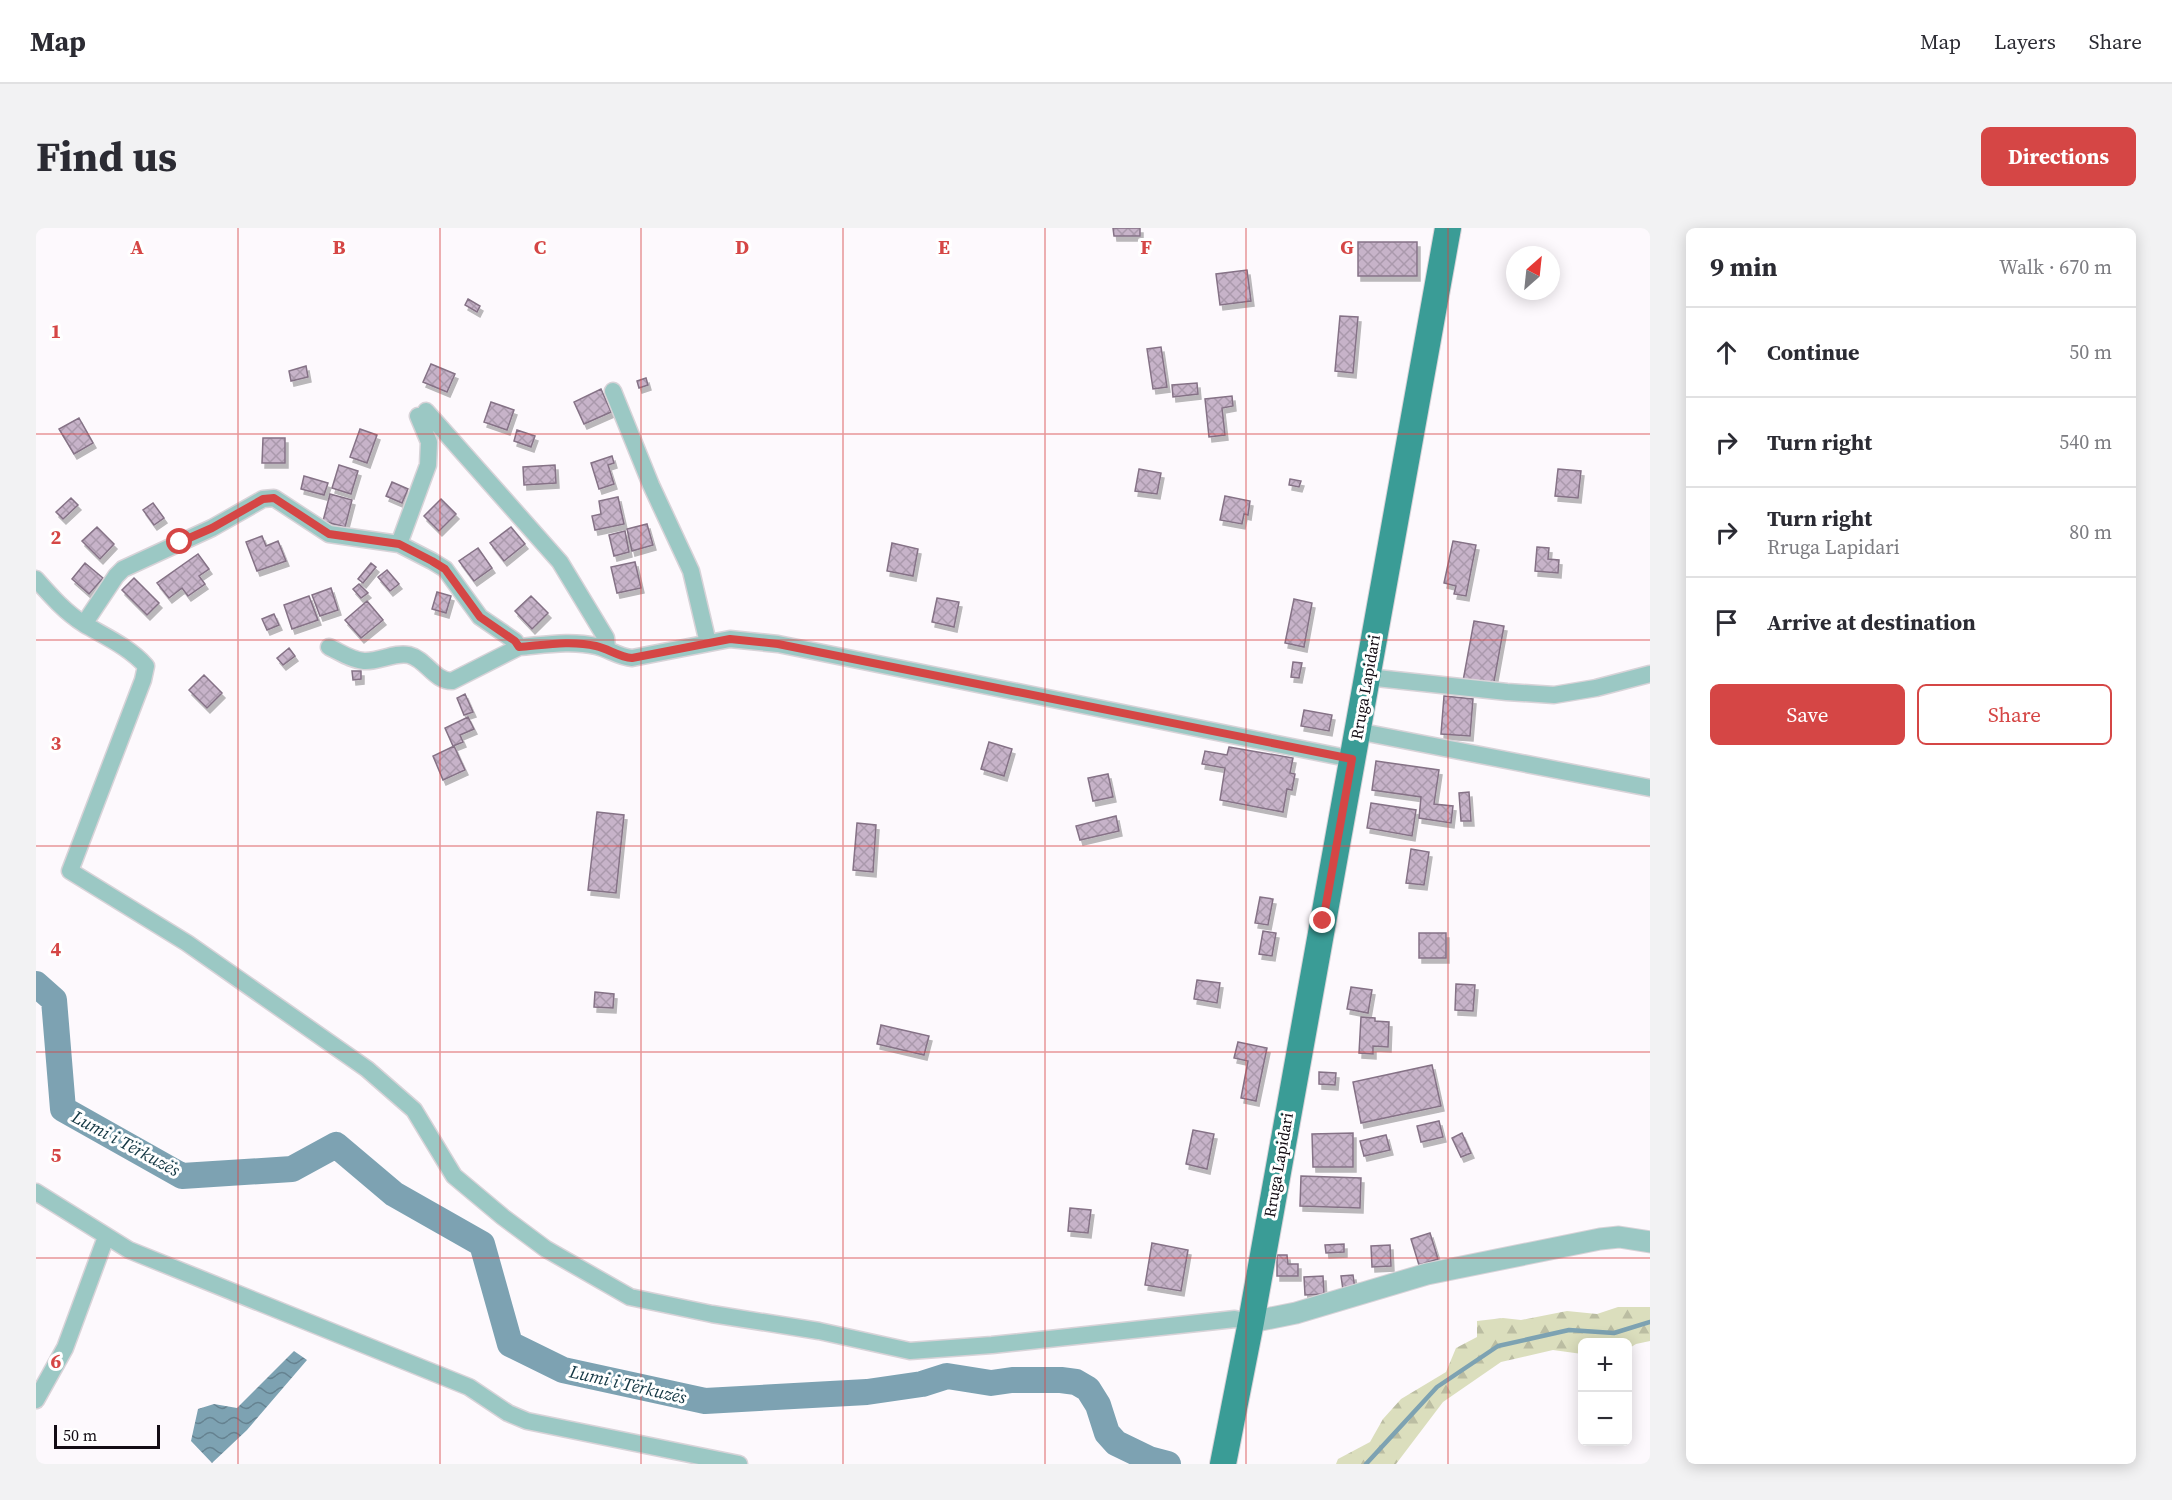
<!DOCTYPE html>
<html lang="en">
<head>
<meta charset="utf-8">
<style>
	body { margin:0; font-family:"Source Serif 4",serif; background:#f2f2f3; color:#2b2b33 }
	.controls { position:absolute; right:18px; bottom:18px; display:grid; overflow:hidden; border-radius:9px; box-shadow:0 3px 15px #0003 }
	.controls button { width:54px; height:54px; display:grid; place-items:center; padding:0; border:0; border-bottom:2px solid #e1e1e2; background:#fff; color:#2b2b33; font:30px sans-serif }
	.compass { position:absolute; left:1470px; top:18px; width:54px; height:54px; border-radius:50%; background:#fff; box-shadow:0 3px 15px #0003; rotate:27deg }
	.scale { position:absolute; left:18px; bottom:15px; width:106px; box-sizing:border-box; padding-left:6px; border:3px solid #130c14; border-top:0; font-size:16px; line-height:21px; white-space:nowrap; color:#130c14; -webkit-text-stroke:4px #fff; paint-order:stroke }
	.stop { position:absolute; width:18px; height:18px; margin:-14px; border:4px solid #d54645; border-radius:50%; background:#fff }
	.stop.end { background:#d54645; border-color:#fff; box-shadow:0 2px 6px #0008 }
	.list { margin:0; padding:0; list-style:none }
	h2 { display:flex; justify-content:space-between; align-items:center; height:78px; margin:0; padding:0 24px; font-size:26px }
	h2 small { font-size:20px; font-weight:400; color:#7c7c81 }
	.list li { display:grid; grid-template-columns:39px 1fr auto; gap:18px; align-items:center; box-sizing:border-box; height:90px; padding:0 24px; border-top:2px solid #e1e1e2 }
	.list b { display:block; font-size:22px; white-space:nowrap }
	.list p { margin:0; font-size:20px; white-space:nowrap; color:#7c7c81 }
	.list em { font-size:20px; font-style:normal; color:#7c7c81 }
	.actions { display:flex; gap:12px; padding:18px 24px }
	.actions a { flex:1; padding:14px 0; border:2px solid #d54645; border-radius:9px; text-align:center; font-size:21px; color:#d54645 }
	.actions .main { background:#d54645; color:#fff }
	.icon { flex:none; width:33px; height:33px; fill:none; stroke:currentColor; stroke-width:2; stroke-linecap:round; stroke-linejoin:round }
	.map { position:relative; flex:none; width:1614px; height:1236px; overflow:hidden; border-radius:9px }
	header { display:flex; align-items:center; gap:36px; box-sizing:border-box; height:84px; padding:0 30px; background:#fff; border-bottom:2px solid #e1e1e2 }
	header strong { font-size:28px }
	nav { display:flex; gap:33px; margin-inline-start:auto; font-size:21px }
	.intro { display:flex; align-items:center; justify-content:space-between; box-sizing:border-box; height:144px; padding:0 36px }
	h1 { margin:0; font-size:42px }
	.button { padding:15px 27px; border-radius:9px; background:#d54645; color:#fff; font-size:21px; font-weight:700 }
	main { display:flex; gap:36px; padding:0 36px }
	aside { flex:1; background:#fff; border-radius:9px; box-shadow:0 3px 15px #0003 }
	.map>svg:first-child { display:block }
	.forest { fill:url(#forest-firs) }
	.water { fill:url(#water-waves) }
	.lines { fill:none; stroke-linecap:round; stroke-linejoin:round }
	.stream { stroke:#7da2b2; stroke-width:4.5 }
	.river { stroke:#7da2b2; stroke-width:26 }
	.building { fill:url(#building-cross-hatch); stroke:#857286; stroke-width:1.5; filter:url(#shadow) }
	.minor-casing { stroke:#d8d3d8; stroke-width:19 }
	.tertiary-casing { stroke:#d8d3d8; stroke-width:23 }
	.primary-casing { stroke:#d8d3d8; stroke-width:28 }
	.minor { stroke:#9bc8c4; stroke-width:16 }
	.tertiary { stroke:#9bc8c4; stroke-width:21 }
	.primary { stroke:#3a9c96; stroke-width:26 }
	.route { stroke:#d54645; stroke-width:8 }
	.grid { fill:none; stroke:#d54645; stroke-width:1.5; stroke-opacity:0.55 }
	.labels { text-anchor:middle; dominant-baseline:central; stroke-width:6; stroke-linejoin:round; paint-order:stroke }
	.street-label { font-size:16px; fill:#130c14; stroke:#fff }
	.water-label { font-size:18px; font-style:italic; fill:#123642; stroke:#fff }
	.grid-label { font-size:20px; text-anchor:middle; font-weight:bold; fill:#d54645; stroke:#fff; stroke-width:6; stroke-linejoin:round; paint-order:stroke }
</style>
</head>
<body>
<header>
<strong>Map</strong>
<nav><a>Map</a><a>Layers</a><a>Share</a></nav>
</header>
<div class="intro"><h1>Find us</h1><a class="button">Directions</a></div>
<main>
<div class="map">
<svg width="1614" height="1236" viewBox="0 0 1614 1236">
	<defs>
		<pattern id="forest-firs" width="22" height="20" patternUnits="userSpaceOnUse" patternTransform="scale(1.5)"><rect width="22" height="20" fill="#dbdebd"/><path d="M5 1l3.5 6h-7zM16 11l3.5 6h-7z" fill="#bbbda2"/></pattern>
		<pattern id="water-waves" width="16" height="10" patternUnits="userSpaceOnUse" patternTransform="scale(1.5)"><rect width="16" height="10" fill="#7da2b2"/><path d="M0 5q4-4 8 0t8 0" fill="none" stroke="#658290"/></pattern>
		<pattern id="building-cross-hatch" width="8" height="8" patternUnits="userSpaceOnUse" patternTransform="scale(1.5)"><rect width="8" height="8" fill="#c7b3c9"/><path d="M0 0l8 8M0 8l8-8" fill="none" stroke="#aa99ac"/></pattern>
		<filter id="shadow"><feDropShadow dx="3" dy="5" stdDeviation="0" flood-color="#0004"/></filter>
	</defs>
	<rect width="100%" height="100%" fill="#fdf9fd"/>
	<path class="forest" d="M 1582,1079 L 1614,1079 L 1614,1113 L 1600,1116 L 1592,1121 L 1592,1114 L 1546,1114 L 1546,1126 L 1517,1122 L 1465,1134 L 1407,1174 L 1360,1236 L 1300,1236 L 1302,1231 L 1334,1214 L 1347,1191 L 1365,1171 L 1410,1144 L 1420,1120 L 1441,1109 L 1441,1093 L 1467,1090 L 1485,1092 L 1531,1083 L 1561,1086 Z"/>
	<path class="water" d="M 258,1123 L 271,1132 L 211,1202 L 176,1235 L 155,1213 L 162,1181 L 178,1176 L 201,1180 Z"/>
	<g class="lines">
		<path class="stream" d="M 1330,1236 L 1401,1159 L 1462,1118 L 1533,1102 L 1578,1105 L 1614,1094"/>
		<path class="river" d="M 0,756 L 18,772 L 27,881 L 146,948 L 256,941 L 300,917 L 358,966 L 446,1016 L 474,1116 L 527,1142 L 669,1173 L 831,1164 L 886,1156 L 911,1148 L 955,1155 L 976,1152 L 1025,1152 L 1040,1154 L 1052,1161 L 1062,1177 L 1071,1205 L 1080,1215 L 1113,1231 L 1132,1236"/>
	</g>
	<path class="building" d="M 1077,0 L 1104,0 L 1104,8 L 1078,8 Z
		M 1322,14 L 1381,14 L 1381,48 L 1322,48 Z
		M 1211,42 L 1215,73 L 1184,77 L 1180,46 Z
		M 432,71 L 444,78 L 441,84 L 429,77 Z
		M 1304,88 L 1322,89 L 1317,145 L 1299,143 Z
		M 1125,119 L 1131,159 L 1117,161 L 1111,121 Z
		M 395,136 L 419,146 L 411,164 L 387,154 Z
		M 270,138 L 272,149 L 255,153 L 253,143 Z
		M 610,150 L 612,157 L 603,160 L 601,153 Z
		M 1161,155 L 1162,166 L 1137,169 L 1136,157 Z
		M 565,161 L 575,184 L 548,196 L 538,174 Z
		M 1196,168 L 1197,178 L 1186,180 L 1189,207 L 1173,209 L 1169,171 Z
		M 455,174 L 478,182 L 471,202 L 448,194 Z
		M 43,190 L 57,215 L 38,226 L 23,201 Z
		M 324,201 L 341,207 L 331,235 L 314,229 Z
		M 481,202 L 499,208 L 495,219 L 478,213 Z
		M 227,210 L 249,210 L 249,235 L 226,235 Z
		M 576,228 L 578,235 L 572,237 L 578,256 L 563,261 L 555,235 Z
		M 303,237 L 322,243 L 315,266 L 296,260 Z
		M 519,237 L 520,255 L 488,257 L 487,239 Z
		M 1103,241 L 1125,245 L 1121,266 L 1099,263 Z
		M 1522,241 L 1545,243 L 1542,270 L 1519,268 Z
		M 268,248 L 292,255 L 288,267 L 265,261 Z
		M 1254,251 L 1265,253 L 1263,259 L 1253,257 Z
		M 356,254 L 372,261 L 366,275 L 350,268 Z
		M 294,266 L 316,272 L 309,299 L 287,293 Z
		M 1189,268 L 1214,273 L 1212,287 L 1208,286 L 1206,296 L 1184,292 Z
		M 582,269 L 588,296 L 559,302 L 556,288 L 565,286 L 563,273 Z
		M 35,270 L 42,277 L 27,291 L 20,284 Z
		M 405,271 L 420,286 L 403,303 L 388,288 Z
		M 117,275 L 128,290 L 118,297 L 107,282 Z
		M 611,296 L 617,317 L 596,323 L 591,301 Z
		M 61,299 L 78,316 L 64,331 L 46,313 Z
		M 475,299 L 489,316 L 468,333 L 454,315 Z
		M 589,303 L 593,324 L 578,328 L 573,307 Z
		M 226,308 L 230,318 L 242,313 L 250,333 L 221,343 L 210,314 Z
		M 1417,313 L 1440,317 L 1430,368 L 1418,366 L 1420,358 L 1408,355 Z
		M 856,315 L 882,321 L 877,348 L 851,343 Z
		M 1501,319 L 1513,320 L 1512,331 L 1523,332 L 1522,345 L 1499,343 Z
		M 442,320 L 456,340 L 438,353 L 423,333 Z
		M 162,326 L 173,341 L 163,348 L 169,356 L 152,368 L 146,360 L 133,370 L 121,355 Z
		M 599,334 L 605,360 L 581,365 L 575,339 Z
		M 49,335 L 67,350 L 53,366 L 36,351 Z
		M 335,335 L 340,339 L 327,355 L 322,351 Z
		M 351,342 L 363,356 L 354,363 L 342,349 Z
		M 98,350 L 123,375 L 111,387 L 86,362 Z
		M 323,356 L 332,365 L 325,370 L 317,361 Z
		M 295,360 L 302,382 L 284,388 L 276,367 Z
		M 401,364 L 415,368 L 410,385 L 396,381 Z
		M 273,368 L 282,392 L 256,401 L 248,377 Z
		M 495,368 L 512,385 L 496,401 L 479,383 Z
		M 901,370 L 923,374 L 918,399 L 896,394 Z
		M 1258,371 L 1276,375 L 1268,419 L 1249,415 Z
		M 331,373 L 347,392 L 325,410 L 309,392 Z
		M 238,386 L 243,397 L 231,402 L 226,391 Z
		M 1438,393 L 1468,398 L 1457,459 L 1427,453 Z
		M 253,420 L 259,428 L 247,437 L 241,430 Z
		M 1257,434 L 1266,435 L 1263,450 L 1255,449 Z
		M 316,443 L 325,443 L 325,451 L 317,452 Z
		M 168,447 L 186,465 L 171,480 L 153,462 Z
		M 429,466 L 437,484 L 428,487 L 421,470 Z
		M 1408,468 L 1437,471 L 1434,508 L 1405,506 Z
		M 1268,482 L 1296,487 L 1293,503 L 1265,498 Z
		M 432,489 L 438,501 L 424,507 L 427,514 L 417,518 L 409,500 Z
		M 953,514 L 976,521 L 968,548 L 945,541 Z
		M 418,518 L 429,542 L 407,552 L 397,528 Z
		M 1193,519 L 1257,530 L 1254,545 L 1259,546 L 1256,562 L 1251,561 L 1247,584 L 1184,572 L 1189,540 L 1166,536 L 1169,523 L 1191,527 Z
		M 1340,533 L 1403,542 L 1398,576 L 1417,578 L 1415,595 L 1383,590 L 1385,569 L 1336,562 Z
		M 1072,546 L 1077,569 L 1057,573 L 1052,550 Z
		M 1433,564 L 1435,593 L 1425,593 L 1423,565 Z
		M 1335,575 L 1380,582 L 1376,608 L 1331,600 Z
		M 561,584 L 588,587 L 580,665 L 552,662 Z
		M 1080,588 L 1083,603 L 1044,612 L 1040,598 Z
		M 821,595 L 840,597 L 837,644 L 817,642 Z
		M 1375,621 L 1393,624 L 1388,657 L 1370,655 Z
		M 1224,669 L 1237,671 L 1232,697 L 1219,695 Z
		M 1227,703 L 1240,705 L 1236,728 L 1223,726 Z
		M 1383,705 L 1410,705 L 1410,730 L 1383,730 Z
		M 1161,752 L 1184,755 L 1181,775 L 1158,771 Z
		M 1420,756 L 1439,757 L 1437,783 L 1419,782 Z
		M 1315,759 L 1336,762 L 1332,785 L 1311,781 Z
		M 559,764 L 578,766 L 577,780 L 558,779 Z
		M 1325,789 L 1339,790 L 1339,793 L 1353,794 L 1352,819 L 1337,818 L 1337,826 L 1323,825 Z
		M 845,797 L 893,808 L 888,827 L 841,816 Z
		M 1202,814 L 1231,820 L 1220,873 L 1205,870 L 1212,833 L 1198,830 Z
		M 1396,837 L 1405,878 L 1325,895 L 1317,854 Z
		M 1283,844 L 1300,845 L 1299,857 L 1283,856 Z
		M 1403,893 L 1407,909 L 1385,914 L 1381,898 Z
		M 1157,902 L 1178,906 L 1171,941 L 1150,936 Z
		M 1317,905 L 1317,939 L 1277,939 L 1276,906 Z
		M 1426,905 L 1435,925 L 1425,929 L 1416,910 Z
		M 1350,907 L 1354,922 L 1328,928 L 1324,913 Z
		M 1265,948 L 1325,950 L 1324,980 L 1264,978 Z
		M 1034,980 L 1055,982 L 1052,1005 L 1032,1003 Z
		M 1394,1005 L 1402,1031 L 1383,1037 L 1375,1011 Z
		M 1116,1015 L 1152,1022 L 1145,1063 L 1109,1057 Z
		M 1308,1016 L 1308,1024 L 1290,1025 L 1289,1017 Z
		M 1354,1017 L 1355,1038 L 1336,1039 L 1335,1018 Z
		M 1241,1027 L 1251,1027 L 1252,1036 L 1262,1036 L 1262,1048 L 1241,1048 Z
		M 1317,1047 L 1319,1061 L 1307,1062 L 1305,1048 Z
		M 1287,1048 L 1288,1066 L 1269,1067 L 1268,1049 Z"/>
	<g class="lines">
		<g class="minor-casing">
			<path id="minor" d="M 577,163 L 615,257 L 655,343 L 672,415
				M 390,183 L 524,334 L 570,410 L 571,421
				M 363,316 L 392,237 L 393,214 L 382,188
				M 0,351 C 15,368 29,384 48,396 C 70,409 93,419 110,438 L 107,452 L 34,643 L 151,715 L 331,841 L 378,882 L 418,948 L 467,989 L 510,1021 L 594,1069 L 676,1086 L 783,1103 L 874,1123 L 956,1117 L 1199,1091 L 1215,1094
				M 48,396 L 80,348 L 87,341 L 176,300 L 227,271 L 238,270 L 293,306 L 363,316 L 396,333 L 409,341 L 444,389 L 479,413 L 483,419 C 508,417 535,412 560,418 C 573,421 583,429 596,430 L 694,411 L 742,416 L 1316,531
				M 293,419 C 304,424 315,432 328,433 C 343,434 358,424 373,427 C 390,431 398,453 416,453 L 483,419
				M 1331,449 L 1471,464 L 1518,467 L 1560,460 L 1614,446
				M 1321,503 L 1614,560
				M 0,964 L 93,1022 L 433,1159 L 472,1185 L 491,1193 L 703,1236
				M 0,1172 L 29,1120 L 70,1009"/>
		</g>
		<g class="tertiary-casing">
			<path id="tertiary" d="M 1215,1094 L 1260,1085 L 1391,1046 L 1564,1011 L 1583,1009 L 1614,1014"/>
		</g>
		<g class="primary-casing">
			<path id="primary" d="M 1187,1236 L 1215,1094 L 1412,0"/>
		</g>
		<use href="#minor" class="minor"/>
		<use href="#tertiary" class="tertiary"/>
		<use href="#primary" class="primary"/>
	</g>
	<g class="lines">
		<path class="route" d="M 144,314 L 176,300 L 227,271 L 238,270 L 293,306 L 363,316 L 396,333 L 409,341 L 444,389 L 479,413 L 483,419 C 508,417 535,412 560,418 C 573,421 583,429 596,430 L 694,411 L 742,416 L 1316,531 L 1287,693"/>
	</g>
	<path class="grid" d="M 202,0 L 202,1236M 404,0 L 404,1236M 605,0 L 605,1236M 807,0 L 807,1236M 1009,0 L 1009,1236M 1210,0 L 1210,1236M 1412,0 L 1412,1236M 0,206 L 1614,206M 0,412 L 1614,412M 0,618 L 1614,618M 0,824 L 1614,824M 0,1030 L 1614,1030"/>
	<g class="labels">
		<g class="street-label">
			<text transform="translate(1329 459) rotate(-80)">Rruga Lapidari</text>
			<text transform="translate(1242 937) rotate(-80)">Rruga Lapidari</text>
		</g>
		<g class="water-label">
			<text transform="translate(90 915) rotate(28)">Lumi i Tërkuzës</text>
			<text transform="translate(592 1156) rotate(13)">Lumi i Tërkuzës</text>
		</g>
	</g>
	<g class="grid-label">
		<text x="101" y="26">A</text>
		<text x="303" y="26">B</text>
		<text x="504" y="26">C</text>
		<text x="706" y="26">D</text>
		<text x="908" y="26">E</text>
		<text x="1110" y="26">F</text>
		<text x="1311" y="26">G</text>
		<text x="20" y="110">1</text>
		<text x="20" y="316">2</text>
		<text x="20" y="522">3</text>
		<text x="20" y="728">4</text>
		<text x="20" y="934">5</text>
		<text x="20" y="1140">6</text>
	</g>
</svg>
<div class="controls">
<button>+</button>
<button>−</button>
</div>
<svg class="compass" viewBox="-18 -18 36 36"><path d="M0-13l5 13h-10z" fill="#e53935"/><path d="M0 13l5-13h-10z" fill="#7c7c81"/></svg>
<div class="scale">50 m</div>
<div class="stop" style="left:144px;top:314px"></div>
<div class="stop end" style="left:1287px;top:693px"></div>
</div>
<aside>
<h2>9 min<small>Walk · 670 m</small></h2>
<ul class="list">
<li><svg class="icon" aria-label="ahead" viewBox="0 0 24 24"><path d="M12 20V5M6 11l6-6 6 6"/></svg><div><b>Continue</b></div><em>50 m</em></li>
<li><svg class="icon" aria-label="right" viewBox="0 0 24 24"><path d="M7 20v-9h11M14 6l5 5-5 5"/></svg><div><b>Turn right</b></div><em>540 m</em></li>
<li><svg class="icon" aria-label="right" viewBox="0 0 24 24"><path d="M7 20v-9h11M14 6l5 5-5 5"/></svg><div><b>Turn right</b><p>Rruga Lapidari</p></div><em>80 m</em></li>
<li><svg class="icon" aria-label="arrive" viewBox="0 0 24 24"><path d="M6 21V4h12l-3 4 3 4H6"/></svg><div><b>Arrive at destination</b></div></li>
</ul>
<div class="actions"><a class="main">Save</a><a>Share</a></div>
</aside>
</main>
</body>
</html>
